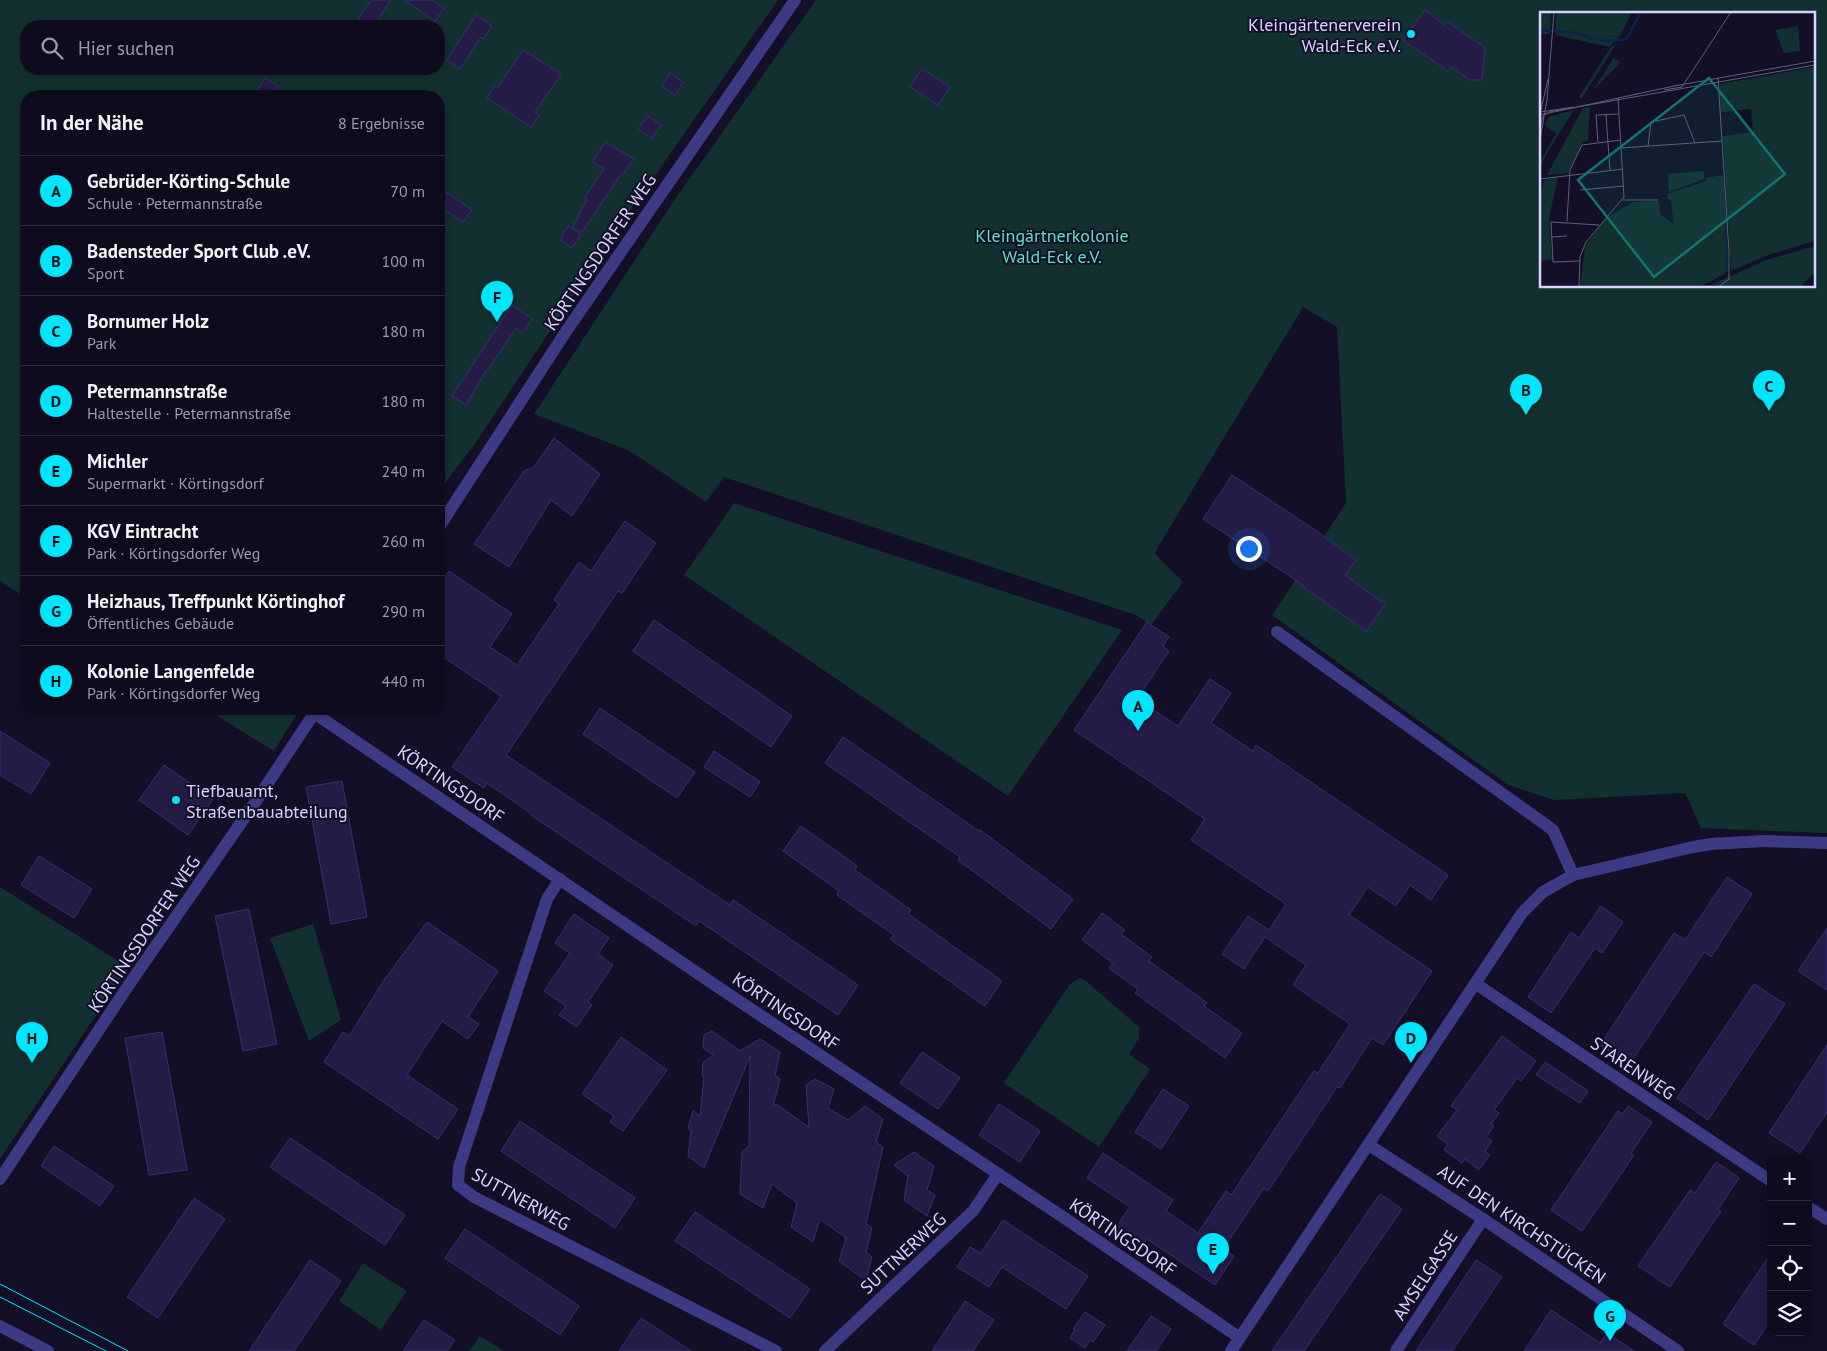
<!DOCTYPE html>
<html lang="de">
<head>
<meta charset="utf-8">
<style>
	body { margin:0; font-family:"PT Sans",sans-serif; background:#171425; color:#f1f3f6 }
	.controls { position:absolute; right:15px; bottom:15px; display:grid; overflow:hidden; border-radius:10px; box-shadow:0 2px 8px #0003 }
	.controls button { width:45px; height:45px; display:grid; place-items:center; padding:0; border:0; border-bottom:1px solid #2e2b3b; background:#0e0b1c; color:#f1f3f6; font:25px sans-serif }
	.you { position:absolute; left:1248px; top:548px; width:18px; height:18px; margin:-12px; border:4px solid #fff; border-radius:50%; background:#1a73e8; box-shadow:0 0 0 8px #1a73e833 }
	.badge { display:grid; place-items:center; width:32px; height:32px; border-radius:50%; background:#00e5ff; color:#111; font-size:16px; font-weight:700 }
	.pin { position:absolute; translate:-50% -41px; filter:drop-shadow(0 1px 2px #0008) }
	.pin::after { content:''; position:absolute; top:26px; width:18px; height:15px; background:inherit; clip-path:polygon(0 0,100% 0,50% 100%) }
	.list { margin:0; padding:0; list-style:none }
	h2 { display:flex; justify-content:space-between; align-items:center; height:65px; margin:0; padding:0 20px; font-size:21px }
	h2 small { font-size:16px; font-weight:400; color:#9b9ba3 }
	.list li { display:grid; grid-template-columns:32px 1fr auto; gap:15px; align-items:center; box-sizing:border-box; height:70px; padding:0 20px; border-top:1px solid #2e2b3b }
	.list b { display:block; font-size:19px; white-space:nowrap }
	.list p { margin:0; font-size:16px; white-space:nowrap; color:#9b9ba3 }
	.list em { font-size:16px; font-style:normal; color:#9b9ba3 }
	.icon { flex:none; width:28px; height:28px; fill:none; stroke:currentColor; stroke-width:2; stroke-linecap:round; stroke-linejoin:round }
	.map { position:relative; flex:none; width:1827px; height:1351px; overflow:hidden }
	.search { position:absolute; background:#0e0b1c; box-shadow:0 2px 8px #0003; left:20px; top:20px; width:425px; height:55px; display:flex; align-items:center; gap:12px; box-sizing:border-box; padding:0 18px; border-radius:20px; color:#9b9ba3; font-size:19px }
	.panel { position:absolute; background:#0e0b1c; box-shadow:0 2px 8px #0003; left:20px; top:90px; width:425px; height:625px; border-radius:20px }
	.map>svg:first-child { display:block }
	.green { fill:#12302f; fill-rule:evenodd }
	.building { fill:#241b47; stroke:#3b2d73 }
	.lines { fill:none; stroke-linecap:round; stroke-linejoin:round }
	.minor { stroke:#3d3a85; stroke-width:12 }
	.tertiary { stroke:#3d3a85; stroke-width:12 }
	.tram { stroke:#00e5ff; stroke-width:1 }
	.poi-dot { fill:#00e5ff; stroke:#130f26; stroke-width:2 }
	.labels { text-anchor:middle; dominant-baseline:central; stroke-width:4; stroke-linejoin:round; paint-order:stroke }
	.poi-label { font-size:18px; fill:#d9d4ff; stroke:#130f26; text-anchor:end }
	.park-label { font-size:18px; fill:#5fe0c0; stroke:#130f26 }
	.street-label { font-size:18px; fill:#d9d4ff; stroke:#130f26 }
	.inset-river { fill:none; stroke:#0c2248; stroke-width:2.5 }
	.inset-road { fill:none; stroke:#625e7d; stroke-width:1 }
	.view { fill:#0f766e; fill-opacity:0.15; stroke:#0f766e; stroke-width:2.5 }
	.inset-edge { fill:none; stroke:#d9d4ff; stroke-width:2.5 }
</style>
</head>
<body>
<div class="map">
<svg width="1827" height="1351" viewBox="0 0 1827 1351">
	<rect width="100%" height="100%" fill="#130f26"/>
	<path class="green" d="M 0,0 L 778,0 L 623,221 L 474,445 L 439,491 L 439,96 L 26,96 L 26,598 L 0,581 ZM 26,26 L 439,26 L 439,69 L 26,69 Z
		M 816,0 L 1827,0 L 1827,833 L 1701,828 L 1685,793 L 1554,800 L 1508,785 L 1272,615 L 1346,503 L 1337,327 L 1303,307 L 1158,547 L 1155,554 L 1183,582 L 1151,625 L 1138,616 L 724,477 L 706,502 L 628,450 L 534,414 L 673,202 ZM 1541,14 L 1813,14 L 1813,286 L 1541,286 Z
		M 734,503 L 1122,630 L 1008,796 L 684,575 Z
		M 206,709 L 300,709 L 274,751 Z
		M 0,887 L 128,967 L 0,1159 Z
		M 313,924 L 341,1020 L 309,1041 L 270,938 Z
		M 1080,978 L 1086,981 L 1139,1027 L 1139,1038 L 1129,1054 L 1150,1069 L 1099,1147 L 1004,1083 L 1070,984 Z
		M 363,1263 L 407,1291 L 381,1330 L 339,1301 Z
		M 480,1336 L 504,1351 L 469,1351 Z"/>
	<path class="building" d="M 371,0 L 391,0 L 373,26 L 369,26 L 358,19 Z
		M 404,0 L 432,0 L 444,8 L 435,21 Z
		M 1425,10 L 1445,25 L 1448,22 L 1485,48 L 1482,80 L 1470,80 L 1451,67 L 1448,71 L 1403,40 Z
		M 476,15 L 492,26 L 483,39 L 481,37 L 460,69 L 447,60 Z
		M 523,50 L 561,74 L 535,112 L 539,115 L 531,127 L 487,98 L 495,85 L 498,87 Z
		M 922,69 L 950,87 L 938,105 L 910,87 Z
		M 670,73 L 683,82 L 675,95 L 662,86 Z
		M 265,78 L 278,86 L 272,96 L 254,96 Z
		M 648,116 L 661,125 L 652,138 L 638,129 Z
		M 605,142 L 634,159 L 622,175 L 621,174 L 582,232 L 573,227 L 587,199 L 584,198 L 604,169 L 593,162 Z
		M 439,187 L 472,210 L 463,222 L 439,206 Z
		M 568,226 L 581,234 L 572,248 L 562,241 L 562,235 Z
		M 512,305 L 532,319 L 522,333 L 516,328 L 488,370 L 487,369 L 466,405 L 452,396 Z
		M 554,438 L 600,474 L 572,516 L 551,500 L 509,567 L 474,544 L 524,471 L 534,467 Z
		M 1232,475 L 1315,530 L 1356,560 L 1345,575 L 1385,604 L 1366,631 L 1302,586 L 1303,585 L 1203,519 Z
		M 625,521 L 656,543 L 622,593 L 618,591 L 506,755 L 730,905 L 733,900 L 858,985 L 838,1015 L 699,921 L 696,926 L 531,815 L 532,814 L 487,783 L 484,788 L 452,767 L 501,696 L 439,654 L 439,586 L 449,571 L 512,614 L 490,647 L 517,665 L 559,604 L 554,600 L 579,562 L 591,571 Z
		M 654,620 L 792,716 L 771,747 L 633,651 Z
		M 1147,622 L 1169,637 L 1163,646 L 1169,651 L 1137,699 L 1178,726 L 1210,679 L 1231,693 L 1211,723 L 1253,751 L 1256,745 L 1448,875 L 1431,900 L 1410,885 L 1396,906 L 1368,887 L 1349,915 L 1432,971 L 1383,1045 L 1372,1038 L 1340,1088 L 1337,1087 L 1268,1191 L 1264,1188 L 1223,1249 L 1234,1256 L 1215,1285 L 1147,1239 L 1143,1245 L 1116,1227 L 1130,1207 L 1087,1178 L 1103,1153 L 1173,1200 L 1166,1211 L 1198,1233 L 1226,1191 L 1231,1195 L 1314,1071 L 1318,1073 L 1350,1024 L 1293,985 L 1306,965 L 1265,937 L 1244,969 L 1222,954 L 1248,916 L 1269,930 L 1286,904 L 1191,840 L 1205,819 L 1074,730 Z
		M 600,708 L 695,772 L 677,798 L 583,734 Z
		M 0,731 L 50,763 L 31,794 L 0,775 Z
		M 843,737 L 979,831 L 980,830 L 1073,899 L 1051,929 L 958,860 L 960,857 L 825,763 Z
		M 714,751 L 760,782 L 750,797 L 704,767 Z
		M 164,765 L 213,799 L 188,835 L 139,800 Z
		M 342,781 L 367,917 L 331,924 L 306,787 Z
		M 801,826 L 857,866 L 855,870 L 911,910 L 908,914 L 1002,981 L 985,1006 L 890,939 L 894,935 L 837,895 L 839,891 L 783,851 Z
		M 39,856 L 92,889 L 74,918 L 21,885 Z
		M 1727,877 L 1752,894 L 1711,957 L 1704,952 L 1630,1064 L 1600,1045 L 1674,933 L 1685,940 Z
		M 1601,906 L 1623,922 L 1602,953 L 1595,948 L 1551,1013 L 1528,997 L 1571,932 L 1579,938 Z
		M 249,909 L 277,1044 L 243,1051 L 215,916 Z
		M 1102,913 L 1125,930 L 1121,934 L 1152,957 L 1149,961 L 1207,1003 L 1204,1006 L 1242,1033 L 1225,1058 L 1135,993 L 1138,989 L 1109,968 L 1113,963 L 1082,940 Z
		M 574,914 L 609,938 L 598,954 L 613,965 L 588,1002 L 592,1005 L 577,1027 L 559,1015 L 566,1006 L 544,991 L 570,953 L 555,943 Z
		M 427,922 L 498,971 L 468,1017 L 479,1024 L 468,1039 L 442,1021 L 407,1075 L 458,1109 L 438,1139 L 324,1062 L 343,1032 L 349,1036 L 384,980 Z
		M 1827,928 L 1827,990 L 1798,971 Z
		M 1754,984 L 1785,1004 L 1708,1120 L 1677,1098 Z
		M 712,1031 L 740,1051 L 760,1039 L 780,1052 L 775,1075 L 780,1079 L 773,1106 L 776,1104 L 809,1127 L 806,1085 L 815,1079 L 834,1089 L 828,1108 L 848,1120 L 865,1106 L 883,1119 L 876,1142 L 883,1147 L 866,1224 L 872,1228 L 866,1252 L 872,1257 L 866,1281 L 839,1261 L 846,1238 L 820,1219 L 813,1242 L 791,1227 L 797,1203 L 772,1184 L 763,1208 L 740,1194 L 742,1152 L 749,1146 L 750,1056 L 704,1168 L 688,1156 L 691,1131 L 688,1128 L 693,1111 L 700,1116 L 704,1077 L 702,1076 L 703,1063 L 713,1055 L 703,1048 L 704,1035 Z
		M 162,1032 L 187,1170 L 149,1175 L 125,1038 Z
		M 1502,1036 L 1536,1061 L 1521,1081 L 1517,1078 L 1494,1110 L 1499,1113 L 1491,1124 L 1494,1126 L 1486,1137 L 1492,1141 L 1485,1151 L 1490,1155 L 1479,1170 L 1465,1159 L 1462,1163 L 1444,1150 L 1448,1144 L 1437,1136 L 1457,1110 L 1451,1106 Z
		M 621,1037 L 667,1070 L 623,1131 L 610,1122 L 614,1116 L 582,1094 Z
		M 1827,1045 L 1827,1112 L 1800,1153 L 1769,1133 Z
		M 922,1052 L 960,1078 L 938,1109 L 900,1083 Z
		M 1545,1062 L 1588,1091 L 1580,1103 L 1536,1075 Z
		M 1163,1089 L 1189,1106 L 1161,1149 L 1135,1132 Z
		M 999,1104 L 1040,1131 L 1020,1162 L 979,1135 Z
		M 1628,1106 L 1652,1122 L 1631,1153 L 1634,1155 L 1582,1231 L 1551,1210 L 1618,1111 L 1623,1114 Z
		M 520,1121 L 635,1198 L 615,1228 L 501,1151 Z
		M 290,1138 L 405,1215 L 385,1245 L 270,1167 Z
		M 54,1146 L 114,1186 L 100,1206 L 41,1166 Z
		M 914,1152 L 934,1166 L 927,1190 L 935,1195 L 927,1216 L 904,1200 L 908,1176 L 894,1165 Z
		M 1716,1162 L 1739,1178 L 1718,1209 L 1721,1211 L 1670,1287 L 1638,1266 L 1690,1190 L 1695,1193 Z
		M 1380,1194 L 1402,1209 L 1304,1351 L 1272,1351 Z
		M 194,1198 L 225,1219 L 158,1318 L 127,1297 Z
		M 695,1212 L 810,1289 L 790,1318 L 675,1241 Z
		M 1003,1220 L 1088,1276 L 1066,1309 L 1002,1267 L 989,1287 L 957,1267 L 970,1247 L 981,1253 Z
		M 465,1229 L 579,1306 L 560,1335 L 445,1258 Z
		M 1771,1253 L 1771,1320 L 1754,1345 L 1723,1324 Z
		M 310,1260 L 341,1281 L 294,1351 L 249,1351 Z
		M 1476,1260 L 1502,1277 L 1452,1351 L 1416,1351 Z
		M 965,1301 L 994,1320 L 973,1351 L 932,1351 Z
		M 1551,1310 L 1600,1343 L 1607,1333 L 1634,1351 L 1524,1351 Z
		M 1085,1312 L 1105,1325 L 1093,1342 L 1090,1340 L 1085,1348 L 1070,1338 L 1075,1330 L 1073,1329 Z
		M 1151,1316 L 1171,1329 L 1156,1351 L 1127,1351 Z
		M 641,1318 L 691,1351 L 619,1351 Z
		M 424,1320 L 455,1340 L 447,1351 L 403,1351 Z"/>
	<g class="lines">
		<path class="minor" d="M 439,527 L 567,330 L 795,0
			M 1277,632 L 1553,830 L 1573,875
			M 314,713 L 712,983 L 1060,1215 L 1240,1338
			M 560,879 L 547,899 L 459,1167 L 458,1185 L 474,1197 L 776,1351
			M 1476,984 L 1771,1181
			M 1369,1145 L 1483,1219 L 1678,1351
			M 0,1179 L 128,986 L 254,804 L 317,709
			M 1808,1207 L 1827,1219
			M 825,1351 L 973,1211 L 998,1174
			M 1231,1351 L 1522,913 L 1543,892 L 1573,875 L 1693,847 L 1711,844 L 1763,841 L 1827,843
			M 1396,1351 L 1483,1219"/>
		<path class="tertiary" d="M 0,1326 L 48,1351"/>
		<path class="tram" d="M 0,1284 L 128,1351
			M 0,1297 L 106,1351"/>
	</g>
	<g class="poi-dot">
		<circle cx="1411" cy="34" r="5"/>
		<circle cx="176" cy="800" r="5"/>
	</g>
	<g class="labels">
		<g class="poi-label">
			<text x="1401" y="24">Kleingärtenerverein<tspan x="1401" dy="21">Wald-Eck e.V.</tspan></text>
			<text x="186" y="790" text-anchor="start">Tiefbauamt,<tspan x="186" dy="21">Straßenbauabteilung</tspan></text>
		</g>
		<g class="park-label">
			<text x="1052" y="235">Kleingärtnerkolonie<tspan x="1052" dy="21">Wald-Eck e.V.</tspan></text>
		</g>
		<g class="street-label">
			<text transform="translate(600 252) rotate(-56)">KÖRTINGSDORFER WEG</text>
			<text transform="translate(451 784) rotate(34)">KÖRTINGSDORF</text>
			<text transform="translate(144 934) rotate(-56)">KÖRTINGSDORFER WEG</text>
			<text transform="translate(786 1011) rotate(34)">KÖRTINGSDORF</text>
			<text transform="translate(1633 1068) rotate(34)">STARENWEG</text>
			<text transform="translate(521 1199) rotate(29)">SUTTNERWEG</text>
			<text transform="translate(1522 1224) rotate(34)">AUF DEN KIRCHSTÜCKEN</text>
			<text transform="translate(1123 1237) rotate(34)">KÖRTINGSDORF</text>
			<text transform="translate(903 1253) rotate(-43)">SUTTNERWEG</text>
			<text transform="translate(1425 1275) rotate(-57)">AMSELGASSE</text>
		</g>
	</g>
	<g transform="translate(1540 12)">
		<rect width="275" height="275" fill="#130f26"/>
		<path d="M 0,0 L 11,0 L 10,22 L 0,22 ZM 15,0 L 16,8 L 17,0 L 62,0 L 63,5 L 63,0 L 92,0 L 80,24 L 71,24 L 79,25 L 69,35 L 16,23 ZM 258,14 L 260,39 L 244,41 L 235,18 ZM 76,32 L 42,86 L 39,85 L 71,35 ZM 73,46 L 81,50 L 53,78 L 67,57 ZM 275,55 L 275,229 L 228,243 L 191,259 L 183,124 L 213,120 L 211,97 L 181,100 L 179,72 ZM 50,95 L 48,129 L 43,130 L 28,161 L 7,163 L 43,96 ZM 34,98 L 7,141 L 0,155 L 0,149 L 16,122 L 5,114 L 8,105 ZM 164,159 L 164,167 L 129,180 L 128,162 ZM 183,163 L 188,239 L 186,261 L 160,275 L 40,275 L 45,234 L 65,207 L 93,190 L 119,189 L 120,202 L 134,213 L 131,188 L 128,187 L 127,182 L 166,169 L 166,166 ZM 18,165 L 9,206 L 12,248 L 0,249 L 0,184 L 4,168 ZM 275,234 L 275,261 L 260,275 L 166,275 L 229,247 Z" fill="#12302f"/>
		<path class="inset-river" d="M 0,18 L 31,20 L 63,29 L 82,28 L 87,26 L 101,0M 186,211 L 187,239M 187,260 L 187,241"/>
		<path class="inset-road" d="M 178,66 L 189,240 L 189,267 L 178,275M 124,78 L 142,75 L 191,0M 0,100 L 34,95M 0,102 L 8,67M 0,103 L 134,74 L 275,49M 66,103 L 70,158M 0,115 L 3,104 L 9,100 L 275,53M 0,127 L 7,88 L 14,0M 58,130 L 56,103 L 79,102M 108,134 L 111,110 L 144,103 L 155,131M 81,136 L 182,129M 0,167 L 83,157M 40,178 L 84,174M 83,188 L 118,188M 27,209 L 30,158 L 42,133 L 81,128M 11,225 L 27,224M 40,249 L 13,250 L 11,210 L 59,213M 39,275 L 40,245 L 46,230 L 84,185 L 78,86"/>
		<path class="view" d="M 169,66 L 245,162 L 114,265 L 38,168 Z"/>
		<rect width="275" height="275" class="inset-edge"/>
	</g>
</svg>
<div class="controls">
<button>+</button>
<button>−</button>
<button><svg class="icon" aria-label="locate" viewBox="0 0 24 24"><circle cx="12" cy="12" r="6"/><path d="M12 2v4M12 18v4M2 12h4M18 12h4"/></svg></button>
<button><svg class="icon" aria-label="layers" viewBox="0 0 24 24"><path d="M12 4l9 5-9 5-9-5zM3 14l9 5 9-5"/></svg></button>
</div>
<div class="you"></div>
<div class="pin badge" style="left:1138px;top:731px">A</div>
<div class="pin badge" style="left:1526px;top:415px">B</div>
<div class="pin badge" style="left:1769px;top:411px">C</div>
<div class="pin badge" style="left:1411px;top:1063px">D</div>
<div class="pin badge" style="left:1213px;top:1274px">E</div>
<div class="pin badge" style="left:497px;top:322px">F</div>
<div class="pin badge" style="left:1610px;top:1341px">G</div>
<div class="pin badge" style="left:32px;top:1063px">H</div>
<div class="search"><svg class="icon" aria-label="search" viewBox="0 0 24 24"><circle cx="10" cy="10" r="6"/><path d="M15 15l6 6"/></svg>Hier suchen</div>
<section class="panel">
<h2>In der Nähe<small>8 Ergebnisse</small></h2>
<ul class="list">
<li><span class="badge">A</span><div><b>Gebrüder-Körting-Schule</b><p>Schule · Petermannstraße</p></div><em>70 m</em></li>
<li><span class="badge">B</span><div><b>Badensteder Sport Club .eV.</b><p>Sport</p></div><em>100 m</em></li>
<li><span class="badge">C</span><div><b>Bornumer Holz</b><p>Park</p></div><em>180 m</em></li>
<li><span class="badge">D</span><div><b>Petermannstraße</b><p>Haltestelle · Petermannstraße</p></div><em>180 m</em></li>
<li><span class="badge">E</span><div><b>Michler</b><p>Supermarkt · Körtingsdorf</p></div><em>240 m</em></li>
<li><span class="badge">F</span><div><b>KGV Eintracht</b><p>Park · Körtingsdorfer Weg</p></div><em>260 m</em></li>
<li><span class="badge">G</span><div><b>Heizhaus, Treffpunkt Körtinghof</b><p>Öffentliches Gebäude</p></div><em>290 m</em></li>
<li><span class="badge">H</span><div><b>Kolonie Langenfelde</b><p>Park · Körtingsdorfer Weg</p></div><em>440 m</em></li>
</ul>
</section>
</div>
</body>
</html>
